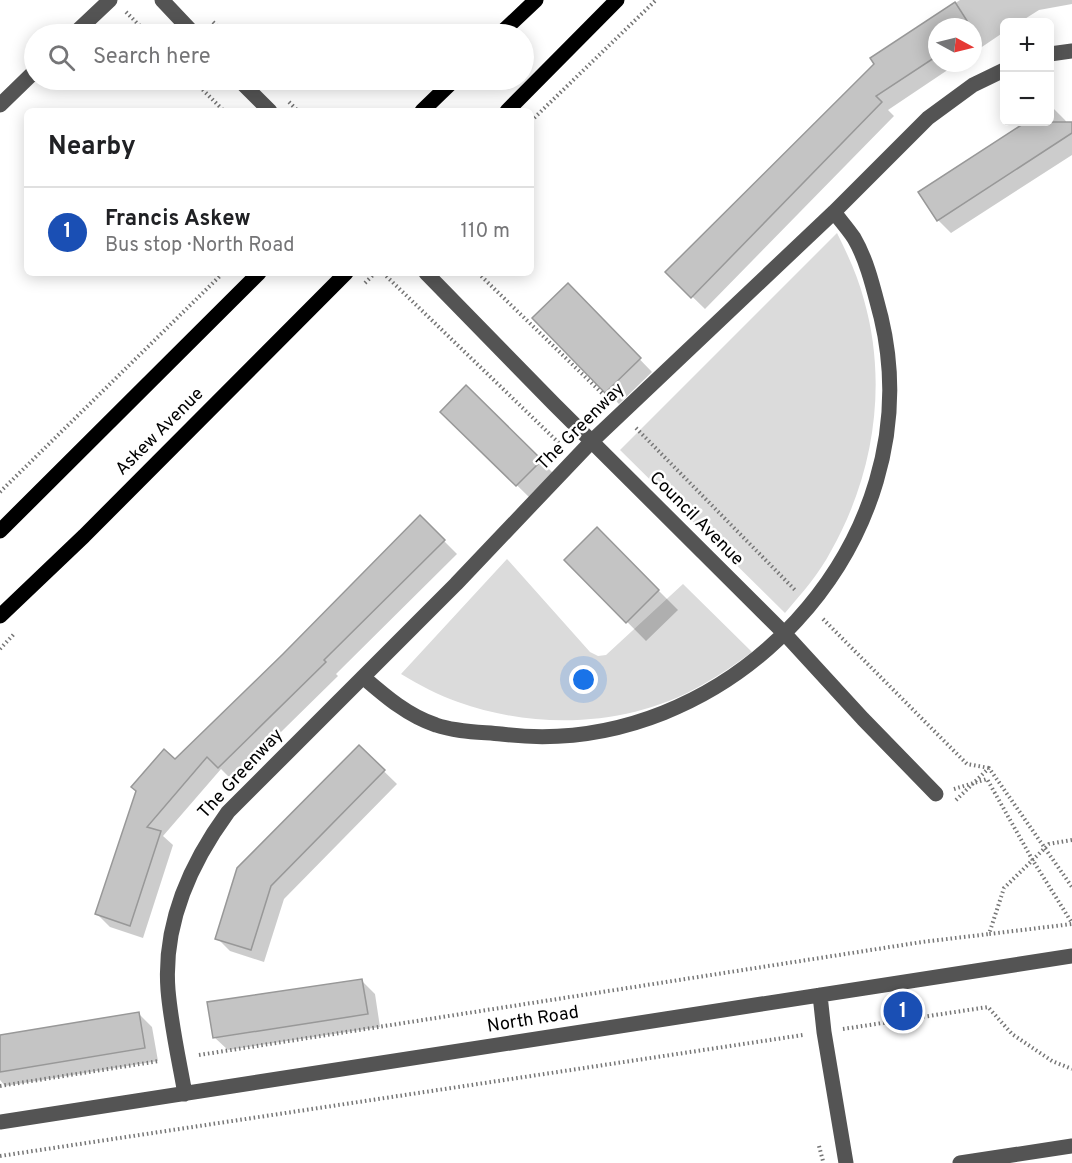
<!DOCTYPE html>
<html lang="en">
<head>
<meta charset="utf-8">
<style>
	body { margin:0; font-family:Overpass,sans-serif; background:#f2f2f2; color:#202124 }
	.controls { position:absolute; right:18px; top:18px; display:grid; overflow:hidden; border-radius:9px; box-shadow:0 3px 15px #0003 }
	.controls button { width:54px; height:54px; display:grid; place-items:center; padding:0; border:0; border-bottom:2px solid #e0e0e0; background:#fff; color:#202124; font:30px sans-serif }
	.compass { position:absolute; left:928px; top:18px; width:54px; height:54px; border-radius:50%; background:#fff; box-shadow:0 3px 15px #0003; rotate:97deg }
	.you { position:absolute; left:584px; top:680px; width:21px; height:21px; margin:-15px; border:4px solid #fff; border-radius:50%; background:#1a73e8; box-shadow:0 0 0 9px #1a73e833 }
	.badge { display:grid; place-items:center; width:39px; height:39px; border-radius:50%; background:#0b8043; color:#fff; font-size:20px; font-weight:700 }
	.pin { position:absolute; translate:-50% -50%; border:3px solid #fff; box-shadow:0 2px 6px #0006 }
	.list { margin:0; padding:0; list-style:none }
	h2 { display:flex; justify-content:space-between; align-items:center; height:78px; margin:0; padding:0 24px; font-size:26px }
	h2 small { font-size:20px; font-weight:400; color:#757577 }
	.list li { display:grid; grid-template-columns:39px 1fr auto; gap:18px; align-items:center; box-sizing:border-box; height:90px; padding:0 24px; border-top:2px solid #e0e0e0 }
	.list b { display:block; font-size:22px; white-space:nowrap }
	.list p { margin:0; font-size:20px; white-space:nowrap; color:#757577 }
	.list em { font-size:20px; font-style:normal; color:#757577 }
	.icon { flex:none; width:33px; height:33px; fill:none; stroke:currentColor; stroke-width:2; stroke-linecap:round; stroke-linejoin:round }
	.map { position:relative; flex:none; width:1072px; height:1163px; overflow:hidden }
	.search { position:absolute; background:#fff; box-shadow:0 3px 15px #0003; left:24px; top:24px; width:510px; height:66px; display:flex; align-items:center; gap:15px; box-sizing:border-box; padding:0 21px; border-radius:33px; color:#757577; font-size:22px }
	.panel { position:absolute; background:#fff; box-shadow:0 3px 15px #0003; left:24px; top:108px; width:510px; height:168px; border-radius:9px }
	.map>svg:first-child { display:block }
	.green { fill:#dbdbdb }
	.shadow { fill:#0003 }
	.building { fill:#c4c4c4; stroke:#989898; stroke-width:1.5 }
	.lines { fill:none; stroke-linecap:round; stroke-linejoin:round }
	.path { stroke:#767676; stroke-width:4; stroke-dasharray:1.5 3; stroke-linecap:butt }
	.minor { stroke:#545454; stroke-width:15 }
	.major { stroke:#000; stroke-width:15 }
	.labels { text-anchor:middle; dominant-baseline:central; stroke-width:5; stroke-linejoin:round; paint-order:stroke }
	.street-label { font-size:18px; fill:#000; stroke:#fff }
</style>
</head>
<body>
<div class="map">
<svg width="1072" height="1163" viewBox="0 0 1072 1163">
	<rect width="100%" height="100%" fill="#fff"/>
	<path class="green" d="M 837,233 C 848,255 858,277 864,300 C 888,384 874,475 831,551 C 819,574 802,593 785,613 L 620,450 Z
		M 507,559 L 590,652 L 598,656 L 606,655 L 683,584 L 752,652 C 736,664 720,675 702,685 C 629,727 536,730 458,702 C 438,695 419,685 401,674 Z"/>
	<path class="shadow" d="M 960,0 L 1072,0 L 1072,4 L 1039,10 L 1020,22 L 1004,22 L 1004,32 L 973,53 L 973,27 L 937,27 L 937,63 L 958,63 L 888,110 L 894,116 L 705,309 L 667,272 L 876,65 L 872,58 Z
		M 1052,107 L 1065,120 L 1072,131 L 1072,155 L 951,233 L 938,220 L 921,192 L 1029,122 L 1050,122 L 1050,108 Z
		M 568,285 L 652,372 L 619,404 L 534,318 Z
		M 466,387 L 554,474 L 530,498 L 442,412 Z
		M 420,517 L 457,554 L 336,674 L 338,676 L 232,780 L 221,769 L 163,836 L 173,845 L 143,938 L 110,927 L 97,914 L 175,761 L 284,655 Z
		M 597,529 L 678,610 L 646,641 L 566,560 Z
		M 359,747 L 397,784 L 284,899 L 264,962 L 230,951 L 217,938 Z
		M 362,981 L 375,994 L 380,1027 L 228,1050 L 214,1037 Z
		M 139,1014 L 152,1027 L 158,1061 L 5,1086 L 0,1080 L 0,1037 Z"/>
	<path class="building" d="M 955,2 L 971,27 L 937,27 L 937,56 L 876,96 L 882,102 L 691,298 L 665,272 L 874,64 L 870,58 Z
		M 1026,122 L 1072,122 L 1072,133 L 937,221 L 918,192 Z
		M 568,283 L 641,358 L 605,393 L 532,318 Z
		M 466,385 L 542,460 L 516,486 L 440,412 Z
		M 420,515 L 445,540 L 324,660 L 326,662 L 218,768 L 207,757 L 147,827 L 161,831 L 130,926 L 95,914 L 136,791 L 131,787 L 164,749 L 175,759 L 283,654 Z
		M 597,527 L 659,590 L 626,623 L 564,560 Z
		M 359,745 L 385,770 L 271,886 L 251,950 L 215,939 L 237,868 Z
		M 362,979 L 368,1014 L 213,1038 L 207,1002 Z
		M 139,1012 L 145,1048 L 0,1072 L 0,1035 Z"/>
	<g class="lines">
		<path class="path" d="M 126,12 L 148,34
			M 213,22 L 225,34
			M 472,34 L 480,26
			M 193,80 L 224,111
			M 289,102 L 298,111
			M 531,121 L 656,0
			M 383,273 L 560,444
			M 478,273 L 608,399
			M 365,283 L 375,273
			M 636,428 L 795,590
			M 0,492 L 223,273
			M 823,619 L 967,764 L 989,768
			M 0,649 L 14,634
			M 954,789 L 987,779 L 1032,859 L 1072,923
			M 956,800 L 989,768 L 1072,887
			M 1072,840 L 1049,844 L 1004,888 L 989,934 L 1072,924
			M 843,1029 L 988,1007 L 1012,1034 L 1052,1061 L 1072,1069
			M 199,1055 L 922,942 L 989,934
			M 0,1086 L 159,1061
			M 819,1146 L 823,1161
			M 0,1156 L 803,1035"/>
		<path class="minor" d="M 162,0 L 194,34
			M 74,34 L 110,0
			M 1050,54 L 1072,51
			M 239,80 L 270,111
			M 0,105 L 34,72
			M 426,273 L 554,404 L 785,634 L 863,719 L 936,794
			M 363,677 C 385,696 408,716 436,725 C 456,732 480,732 501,734 C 728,763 935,542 881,317 C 874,291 868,262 854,238 C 848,229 840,220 834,212
			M 820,995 L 824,1032 L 846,1163
			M 185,1094 C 179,1060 171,1025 168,990 C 163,925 190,864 228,812 L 456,584 L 591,442 L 834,212 L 928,118 L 973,85 L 1004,70
			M 0,1122 L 1072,956
			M 960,1163 L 1072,1146"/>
		<path class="major" d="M 500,34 L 536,0
			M 422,111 L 454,80
			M 507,111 L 617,0
			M 0,531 L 259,273
			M 0,616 L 84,536 L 346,273"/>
	</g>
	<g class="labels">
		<g class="street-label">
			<text transform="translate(581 427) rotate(-45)">The Greenway</text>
			<text transform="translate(160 432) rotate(-45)">Askew Avenue</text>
			<text transform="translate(696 519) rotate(45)">Council Avenue</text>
			<text transform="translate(241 774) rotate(-47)">The Greenway</text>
			<text transform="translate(533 1020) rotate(-9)">North Road</text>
		</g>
	</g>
</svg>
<div class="controls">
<button>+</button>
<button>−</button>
</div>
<svg class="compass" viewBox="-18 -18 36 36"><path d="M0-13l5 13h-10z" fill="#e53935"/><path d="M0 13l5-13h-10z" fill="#757577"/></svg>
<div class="you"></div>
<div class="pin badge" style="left:903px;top:1011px;background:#1a4fb4">1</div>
<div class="search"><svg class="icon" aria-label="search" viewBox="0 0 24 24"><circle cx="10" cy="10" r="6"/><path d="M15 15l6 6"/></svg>Search here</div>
<section class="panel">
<h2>Nearby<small></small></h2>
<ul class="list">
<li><span class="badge" style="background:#1a4fb4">1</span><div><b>Francis Askew</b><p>Bus stop · North Road</p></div><em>110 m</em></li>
</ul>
</section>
</div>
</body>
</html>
